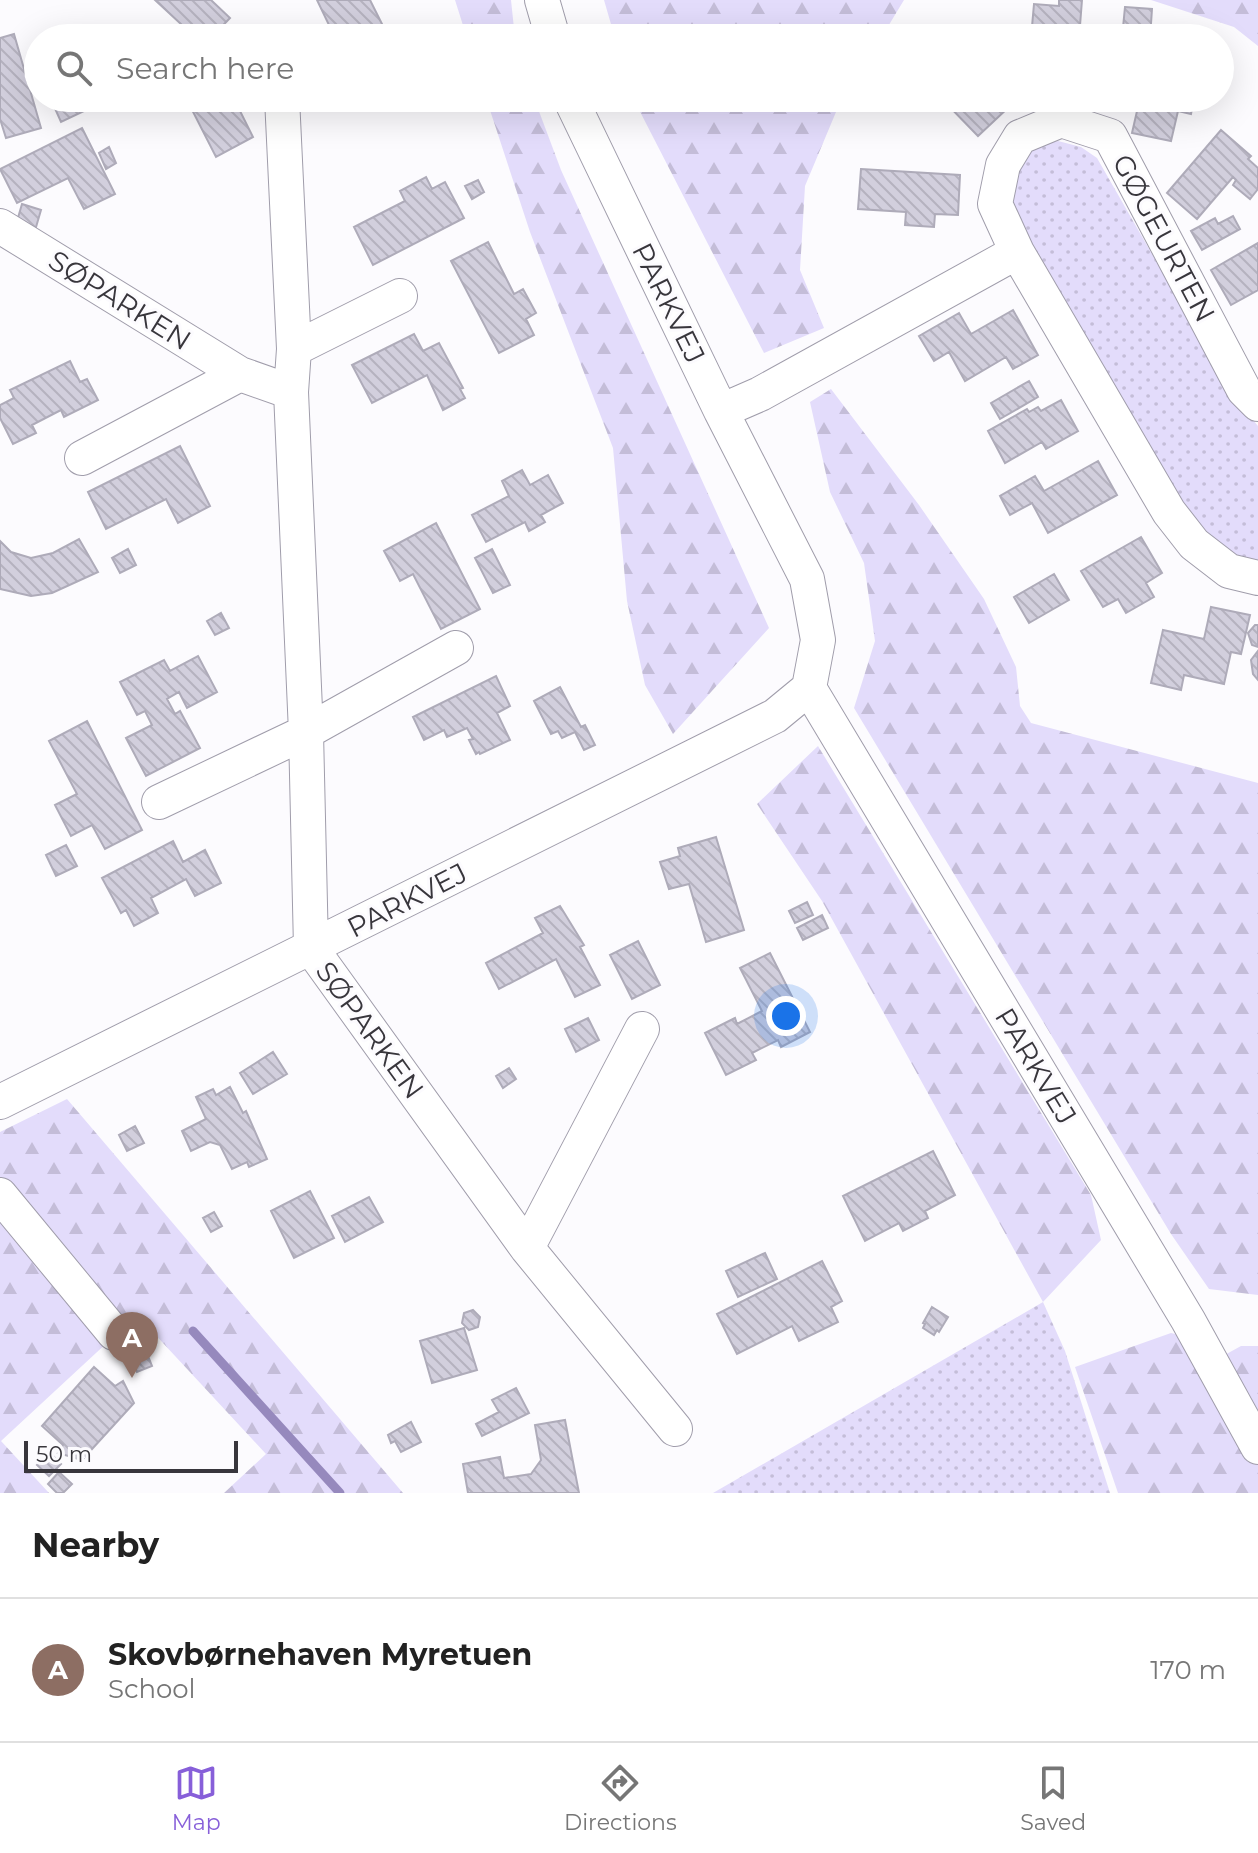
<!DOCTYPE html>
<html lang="en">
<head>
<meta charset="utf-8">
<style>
	body { margin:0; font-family:Montserrat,sans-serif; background:#f2f2f2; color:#222 }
	.scale { position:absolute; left:24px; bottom:20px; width:214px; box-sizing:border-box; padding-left:8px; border:4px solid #38363c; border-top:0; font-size:22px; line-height:28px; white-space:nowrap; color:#38363c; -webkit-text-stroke:6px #fcfbfe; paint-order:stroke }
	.you { position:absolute; left:786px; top:1016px; width:28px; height:28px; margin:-20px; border:6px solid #fff; border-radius:50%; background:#1a73e8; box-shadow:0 0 0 12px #1a73e833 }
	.badge { display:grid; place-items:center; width:52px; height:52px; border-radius:50%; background:#875fd9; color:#fff; font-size:26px; font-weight:700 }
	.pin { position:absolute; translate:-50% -66px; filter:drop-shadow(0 2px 4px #0008) }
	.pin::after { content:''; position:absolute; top:42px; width:28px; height:24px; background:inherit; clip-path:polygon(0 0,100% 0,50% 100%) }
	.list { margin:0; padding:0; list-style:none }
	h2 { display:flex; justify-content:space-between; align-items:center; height:104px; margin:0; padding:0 32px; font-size:34px }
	h2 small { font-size:26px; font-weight:400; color:#767676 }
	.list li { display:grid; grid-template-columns:52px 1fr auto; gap:24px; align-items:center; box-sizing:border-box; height:144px; padding:0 32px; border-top:2px solid #e0e0e0 }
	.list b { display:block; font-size:30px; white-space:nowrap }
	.list p { margin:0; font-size:26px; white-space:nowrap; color:#767676 }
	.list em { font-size:26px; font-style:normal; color:#767676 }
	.icon { flex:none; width:44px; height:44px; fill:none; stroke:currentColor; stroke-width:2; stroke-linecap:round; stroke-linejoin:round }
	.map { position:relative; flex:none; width:1258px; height:1493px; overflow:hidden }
	.search { position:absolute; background:#fff; box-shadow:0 8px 32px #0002; left:24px; right:24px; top:24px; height:88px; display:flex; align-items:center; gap:20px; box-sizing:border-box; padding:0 28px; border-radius:44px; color:#767676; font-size:30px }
	.sheet { height:248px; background:#fff }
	nav { display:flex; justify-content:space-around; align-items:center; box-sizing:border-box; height:112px; border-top:2px solid #e0e0e0; background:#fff; font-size:22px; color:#767676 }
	nav a { display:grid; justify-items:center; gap:4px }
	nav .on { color:#875fd9 }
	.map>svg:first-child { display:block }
	.grass { fill:url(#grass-dots) }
	.forest { fill:url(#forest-firs) }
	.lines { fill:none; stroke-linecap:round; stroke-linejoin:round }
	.stream { stroke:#9689bd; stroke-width:9 }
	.building { fill:url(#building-back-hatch); stroke:#aeabb9; stroke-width:2 }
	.minor-casing { stroke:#a09dab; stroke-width:36 }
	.minor { stroke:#fff; stroke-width:34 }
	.labels { text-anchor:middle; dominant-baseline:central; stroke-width:6; stroke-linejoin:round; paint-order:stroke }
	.street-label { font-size:28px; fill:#38363c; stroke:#fcfbfe }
</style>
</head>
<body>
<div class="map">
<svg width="1258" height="1493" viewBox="0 0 1258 1493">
	<defs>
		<pattern id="grass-dots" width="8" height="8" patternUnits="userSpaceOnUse" patternTransform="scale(2)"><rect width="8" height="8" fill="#e3dcfb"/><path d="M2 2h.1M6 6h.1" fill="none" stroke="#c4bdd8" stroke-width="1.8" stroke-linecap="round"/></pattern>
		<pattern id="forest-firs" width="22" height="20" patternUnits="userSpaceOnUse" patternTransform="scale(2)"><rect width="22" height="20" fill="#e3dcfb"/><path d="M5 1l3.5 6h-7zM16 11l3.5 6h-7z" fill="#c4bdd8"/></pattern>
		<pattern id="building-back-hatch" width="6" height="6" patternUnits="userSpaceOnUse" patternTransform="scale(2)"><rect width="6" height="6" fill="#d2cfdd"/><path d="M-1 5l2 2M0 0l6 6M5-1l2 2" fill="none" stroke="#b5b2bf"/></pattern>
	</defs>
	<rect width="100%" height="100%" fill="#fcfbfe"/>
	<path class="grass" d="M 1058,141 L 1081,147 L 1097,158 L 1235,399 L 1258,426 L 1258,567 L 1235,557 L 1185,517 L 1012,223 L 1008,173 L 1036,146 Z
		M 1043,1302 L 1065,1351 L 1110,1493 L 713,1493 Z"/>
	<path class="forest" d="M 455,0 L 511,0 L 515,38 L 467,38 Z
		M 604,0 L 904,0 L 881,38 L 615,38 Z
		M 1151,0 L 1258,0 L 1258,46 L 1234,27 Z
		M 486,98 L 534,98 L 561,170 L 769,628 L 673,734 L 645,685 L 627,601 L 613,448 L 530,232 Z
		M 633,98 L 844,98 L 836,112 L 805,186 L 800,270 L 824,328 L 764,353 Z
		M 831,389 L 919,505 L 984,599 L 1016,667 L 1020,706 L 1031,723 L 1258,783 L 1258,1295 L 1209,1289 L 1171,1234 L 854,708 L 875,641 L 864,563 L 830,492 L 810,402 Z
		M 818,746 L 1091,1195 L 1101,1240 L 1043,1302 L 822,901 L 757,804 Z
		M 67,1099 L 403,1493 L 224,1493 L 266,1454 L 137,1315 L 1,1441 L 49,1493 L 0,1493 L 0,1132 Z
		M 1171,1333 L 1187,1337 L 1258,1465 L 1258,1493 L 1118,1493 L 1075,1367 Z
		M 1241,1346 L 1258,1346 L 1258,1425 L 1221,1357 Z"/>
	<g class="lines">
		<path class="stream" d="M 193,1331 L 340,1493"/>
	</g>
	<path class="building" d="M 155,0 L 211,0 L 230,18 L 211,38 L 196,38 Z
		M 317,0 L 370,0 L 389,38 L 310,38 L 330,27 Z
		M 1059,0 L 1082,0 L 1079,38 L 1031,38 L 1034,4 L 1059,6 Z
		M 1125,7 L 1152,9 L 1150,38 L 1122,38 Z
		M 14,34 L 41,128 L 6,138 L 0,119 L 0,38 Z
		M 66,98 L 78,98 L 84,111 L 61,122 L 53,104 Z
		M 186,98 L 240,98 L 235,101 L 253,137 L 216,157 Z
		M 896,98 L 1001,98 L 1009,107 L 978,136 L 943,100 Z
		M 1140,98 L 1194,98 L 1191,114 L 1178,111 L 1171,141 L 1132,133 Z
		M 82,128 L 115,194 L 84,209 L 68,178 L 17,203 L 0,169 Z
		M 1221,130 L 1251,156 L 1248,159 L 1258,168 L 1258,189 L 1250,199 L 1233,185 L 1236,180 L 1233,177 L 1197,219 L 1167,193 Z
		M 109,147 L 116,163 L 106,169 L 99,153 Z
		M 861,169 L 960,175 L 958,215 L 935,214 L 934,227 L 905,225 L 906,212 L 858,209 Z
		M 426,177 L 432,189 L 445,182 L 464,218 L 373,265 L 354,227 L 405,201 L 400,191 Z
		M 478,180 L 484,192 L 472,199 L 465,186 Z
		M 22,204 L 41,210 L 34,234 L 15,228 Z
		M 1233,216 L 1240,229 L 1202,250 L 1191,231 L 1215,218 L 1218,224 Z
		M 488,242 L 514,294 L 523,289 L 536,313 L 526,319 L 534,335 L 499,353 L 451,261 Z
		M 1258,243 L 1258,290 L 1231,305 L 1211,270 Z
		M 1013,310 L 1038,355 L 1013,369 L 1006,357 L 965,381 L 949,352 L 934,361 L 919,336 L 959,313 L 971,334 Z
		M 414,334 L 423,351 L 439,343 L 463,388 L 460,389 L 465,398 L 443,410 L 427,375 L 372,403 L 352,365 Z
		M 70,361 L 80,382 L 87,379 L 98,400 L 64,417 L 61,410 L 32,425 L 36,433 L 13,444 L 0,418 L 0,405 L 14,398 L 10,390 Z
		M 1029,381 L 1038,397 L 1000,419 L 991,403 Z
		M 1061,400 L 1078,431 L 1046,449 L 1042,442 L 1005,463 L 988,431 L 1027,409 L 1029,412 L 1038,407 L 1041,411 Z
		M 180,446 L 210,506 L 178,523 L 166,499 L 106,529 L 88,492 Z
		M 1098,461 L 1117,495 L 1048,533 L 1032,503 L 1010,515 L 1000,496 L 1035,476 L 1044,491 Z
		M 522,470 L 530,485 L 548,475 L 563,503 L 541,515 L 545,522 L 529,531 L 525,522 L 486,542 L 472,515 L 509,496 L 502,481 Z
		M 436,523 L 480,609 L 441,629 L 413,574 L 400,581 L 384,551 Z
		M 1141,537 L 1162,573 L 1146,583 L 1154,597 L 1126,613 L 1118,599 L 1103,607 L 1081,571 Z
		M 79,539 L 98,572 L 52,593 L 31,596 L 0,589 L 0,541 L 11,552 L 31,558 L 53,553 Z
		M 128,549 L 136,565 L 120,573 L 112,558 Z
		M 492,549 L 510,585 L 493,593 L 475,558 Z
		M 1054,574 L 1069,600 L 1029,623 L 1014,597 Z
		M 1211,607 L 1250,615 L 1241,654 L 1231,652 L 1224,684 L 1184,675 L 1181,690 L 1151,683 L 1163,630 L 1204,639 Z
		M 221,613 L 229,628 L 215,635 L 207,621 Z
		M 1255,625 L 1258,625 L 1258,647 L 1252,645 L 1248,633 Z
		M 1258,651 L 1258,680 L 1253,674 L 1251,660 Z
		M 198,656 L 217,692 L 187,708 L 179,692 L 167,699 L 175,714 L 180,711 L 200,748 L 146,776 L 126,738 L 152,725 L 145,711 L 137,715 L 120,682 L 164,660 L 170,671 Z
		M 496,676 L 510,706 L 497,713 L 510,740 L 480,754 L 479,752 L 476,754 L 469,740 L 473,739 L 467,728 L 447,737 L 444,730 L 424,740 L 413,717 Z
		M 560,687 L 581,727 L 585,725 L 595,745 L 584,750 L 575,732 L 562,738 L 558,731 L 551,734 L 534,701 Z
		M 87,721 L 142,830 L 105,849 L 92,825 L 71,836 L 55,805 L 77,794 L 49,741 Z
		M 716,837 L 744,930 L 706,942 L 689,884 L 669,889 L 660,862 L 680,856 L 678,848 Z
		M 173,841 L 183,862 L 205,850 L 221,883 L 195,896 L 186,879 L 151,898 L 158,913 L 134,926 L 126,910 L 121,913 L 102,878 Z
		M 66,845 L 77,866 L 56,876 L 46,855 Z
		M 807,902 L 813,915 L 795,923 L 789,911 Z
		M 560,906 L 584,945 L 580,947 L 600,985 L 575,997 L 556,959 L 499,989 L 486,963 L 543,933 L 535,918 Z
		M 822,915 L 828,928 L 803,940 L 797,928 Z
		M 638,941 L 660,985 L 632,999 L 610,955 Z
		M 770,953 L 810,1032 L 781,1047 L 778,1040 L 752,1053 L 756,1060 L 726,1075 L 705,1033 L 735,1018 L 737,1024 L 762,1011 L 740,968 Z
		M 588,1018 L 599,1040 L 576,1052 L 565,1029 Z
		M 273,1052 L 287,1074 L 253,1094 L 240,1073 Z
		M 509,1068 L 516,1079 L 503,1088 L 496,1076 Z
		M 230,1087 L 243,1113 L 246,1111 L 267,1159 L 249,1167 L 247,1162 L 232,1169 L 220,1145 L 210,1142 L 191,1151 L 182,1131 L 206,1119 L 196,1097 L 213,1089 L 216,1095 Z
		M 135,1126 L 144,1143 L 127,1151 L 119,1135 Z
		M 933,1151 L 955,1195 L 925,1211 L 928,1218 L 903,1231 L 899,1223 L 865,1241 L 843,1196 Z
		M 310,1191 L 334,1238 L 294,1258 L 271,1211 Z
		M 369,1197 L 383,1222 L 345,1242 L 332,1216 Z
		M 214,1212 L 222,1226 L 211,1232 L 203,1218 Z
		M 765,1253 L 777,1279 L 738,1297 L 726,1271 Z
		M 822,1261 L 842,1301 L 831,1307 L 838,1322 L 799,1341 L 792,1326 L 737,1354 L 717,1314 Z
		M 932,1307 L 948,1317 L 939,1332 L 937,1330 L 934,1335 L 923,1328 L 925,1324 L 923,1323 Z
		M 473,1310 L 480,1317 L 478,1327 L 469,1330 L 462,1323 L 464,1313 Z
		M 464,1328 L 477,1370 L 432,1383 L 420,1341 Z
		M 139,1330 L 146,1344 L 129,1352 L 123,1337 Z
		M 146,1351 L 152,1366 L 137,1372 L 131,1357 Z
		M 94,1367 L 115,1386 L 123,1381 L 134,1403 L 82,1460 L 58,1453 L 63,1445 L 42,1426 Z
		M 516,1388 L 529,1413 L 482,1436 L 476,1424 L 499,1412 L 492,1400 Z
		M 565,1420 L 579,1493 L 468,1493 L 463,1464 L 500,1457 L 504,1478 L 531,1474 L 541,1460 L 535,1425 Z
		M 411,1422 L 421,1442 L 401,1452 L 395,1441 L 391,1443 L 388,1435 Z
		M 49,1452 L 61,1464 L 49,1476 L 37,1465 Z
		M 59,1472 L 72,1484 L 63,1493 L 57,1493 L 48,1484 Z"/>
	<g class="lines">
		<g class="minor-casing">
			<path id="minor" d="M 542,0 L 553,38
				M 282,98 L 294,349 L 291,392 L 306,732 L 311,948 L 527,1248 L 675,1429
				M 0,226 L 240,374 L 291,392
				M 294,349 L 400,296
				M 1258,404 L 1244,390 L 1110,136 L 1061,120 L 1020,137 L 1003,165 L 995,204 L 1017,252 L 1169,512 L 1194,544 L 1229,571 L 1258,578
				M 721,411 L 760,394 L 1017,252
				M 82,458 L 240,374
				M 809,688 L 1188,1320 L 1258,1447
				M 159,802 L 306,732 L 456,648
				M 0,1102 L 775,716 L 809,688 L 818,640 L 807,579 L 721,411 L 570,98
				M 0,1195 L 114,1333
				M 527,1248 L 642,1029"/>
		</g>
		<use href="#minor" class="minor"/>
	</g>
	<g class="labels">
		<g class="street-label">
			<text transform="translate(1164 238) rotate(62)">GØGEURTEN</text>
			<text transform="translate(120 300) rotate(32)">SØPARKEN</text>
			<text transform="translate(669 303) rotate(64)">PARKVEJ</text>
			<text transform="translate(407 900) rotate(-27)">PARKVEJ</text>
			<text transform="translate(370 1030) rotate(54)">SØPARKEN</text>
			<text transform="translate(1036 1066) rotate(59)">PARKVEJ</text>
		</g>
	</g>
</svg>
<div class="scale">50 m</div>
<div class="you"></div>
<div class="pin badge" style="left:132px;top:1378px;background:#8d6e63">A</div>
<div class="search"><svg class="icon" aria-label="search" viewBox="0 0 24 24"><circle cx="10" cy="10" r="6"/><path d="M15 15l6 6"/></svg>Search here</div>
</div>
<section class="sheet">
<h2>Nearby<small></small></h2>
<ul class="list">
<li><span class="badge" style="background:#8d6e63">A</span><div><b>Skovbørnehaven Myretuen</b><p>School</p></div><em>170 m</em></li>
</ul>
</section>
<nav>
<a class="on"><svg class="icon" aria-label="map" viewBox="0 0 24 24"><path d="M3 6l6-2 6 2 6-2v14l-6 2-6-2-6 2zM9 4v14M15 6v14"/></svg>Map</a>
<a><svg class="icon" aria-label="directions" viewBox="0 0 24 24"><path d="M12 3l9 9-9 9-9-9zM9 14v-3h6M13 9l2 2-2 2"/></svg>Directions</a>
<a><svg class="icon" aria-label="saved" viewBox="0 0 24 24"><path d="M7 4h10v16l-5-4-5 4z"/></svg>Saved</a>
</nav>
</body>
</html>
